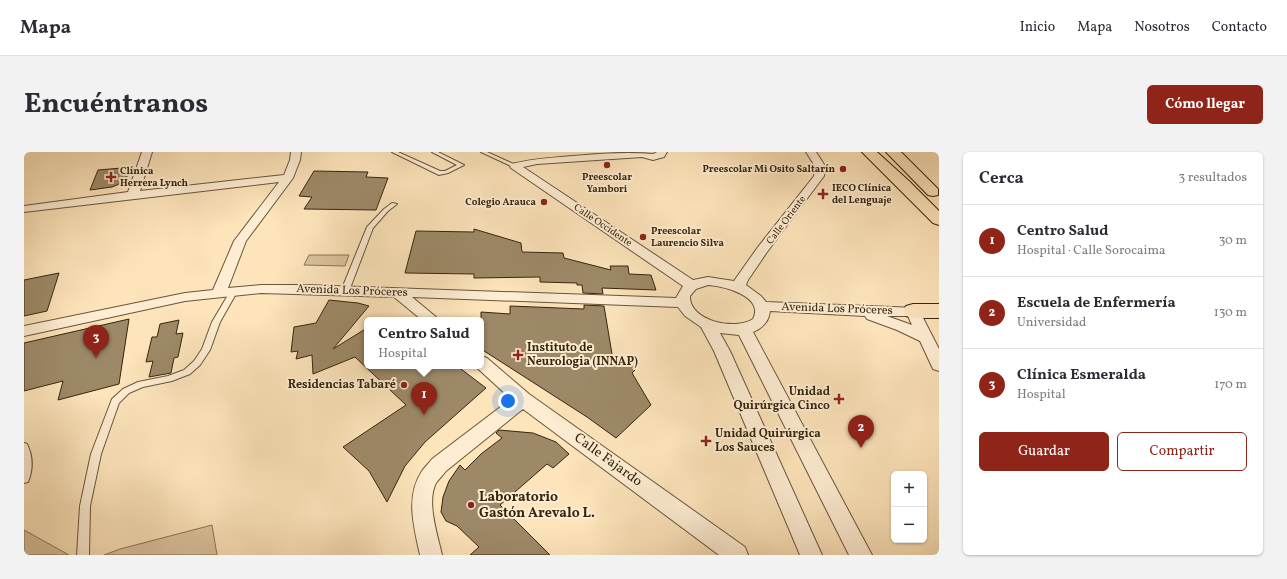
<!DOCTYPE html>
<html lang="es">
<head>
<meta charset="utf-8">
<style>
	body { margin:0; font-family:Vollkorn,serif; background:#f2f2f3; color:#2b2b33 }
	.controls { position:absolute; right:12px; bottom:12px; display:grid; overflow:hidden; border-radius:6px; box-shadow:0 1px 3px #0004 }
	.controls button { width:36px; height:36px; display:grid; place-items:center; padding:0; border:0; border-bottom:1px solid #e1e1e2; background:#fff; color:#2b2b33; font:20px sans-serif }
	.you { position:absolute; left:484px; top:249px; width:14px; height:14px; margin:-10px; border:3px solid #fff; border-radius:50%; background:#1a73e8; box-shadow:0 0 0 6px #1a73e833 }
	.badge { display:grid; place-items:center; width:26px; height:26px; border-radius:50%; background:#8f2418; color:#fff; font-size:13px; font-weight:700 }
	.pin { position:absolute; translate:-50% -33px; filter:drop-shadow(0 1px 2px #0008) }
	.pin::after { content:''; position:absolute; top:21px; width:14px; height:12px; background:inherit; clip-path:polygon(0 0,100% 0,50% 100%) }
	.popup { position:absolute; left:340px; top:165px; width:120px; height:52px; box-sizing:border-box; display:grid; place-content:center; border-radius:6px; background:#fff; filter:drop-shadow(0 1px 3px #0005); font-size:13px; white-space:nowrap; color:#7c7c81 }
	.popup b { font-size:15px; color:#2b2b33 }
	.popup::after { content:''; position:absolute; left:50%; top:100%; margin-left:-8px; border:8px solid transparent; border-top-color:#fff }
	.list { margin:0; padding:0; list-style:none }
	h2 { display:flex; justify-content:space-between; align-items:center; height:52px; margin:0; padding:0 16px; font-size:17px }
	h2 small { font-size:13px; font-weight:400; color:#7c7c81 }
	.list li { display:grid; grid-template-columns:26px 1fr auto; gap:12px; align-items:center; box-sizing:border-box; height:72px; padding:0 16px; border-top:1px solid #e1e1e2 }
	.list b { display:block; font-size:15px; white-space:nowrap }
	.list p { margin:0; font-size:13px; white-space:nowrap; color:#7c7c81 }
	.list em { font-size:13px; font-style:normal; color:#7c7c81 }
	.actions { display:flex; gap:8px; padding:12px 16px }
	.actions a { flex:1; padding:9px 0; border:1px solid #8f2418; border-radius:6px; text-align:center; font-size:14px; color:#8f2418 }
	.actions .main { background:#8f2418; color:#fff }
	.map { position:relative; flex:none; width:915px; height:403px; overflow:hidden; border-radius:6px }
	header { display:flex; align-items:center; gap:24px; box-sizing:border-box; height:56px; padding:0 20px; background:#fff; border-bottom:1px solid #e1e1e2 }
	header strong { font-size:19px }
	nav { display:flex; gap:22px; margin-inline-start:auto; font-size:14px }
	.intro { display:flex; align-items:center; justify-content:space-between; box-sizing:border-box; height:96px; padding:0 24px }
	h1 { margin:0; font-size:28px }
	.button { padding:10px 18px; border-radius:6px; background:#8f2418; color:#fff; font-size:14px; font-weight:700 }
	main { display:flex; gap:24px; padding:0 24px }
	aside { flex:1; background:#fff; border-radius:6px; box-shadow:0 1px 3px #0004 }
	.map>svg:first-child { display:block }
	.green { fill:#dbc49e; stroke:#887556 }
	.building { fill:#9d8968; stroke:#36260e }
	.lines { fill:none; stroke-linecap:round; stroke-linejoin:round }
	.lane-casing { stroke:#685639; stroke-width:2 }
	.street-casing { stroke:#685639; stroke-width:2 }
	.highway-casing { stroke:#36260e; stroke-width:2 }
	.lane { fill:#feedd3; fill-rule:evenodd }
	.street { fill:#feedd3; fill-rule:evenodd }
	.highway { fill:#fde4bb; fill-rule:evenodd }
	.poi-dot { fill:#8f2418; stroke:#feedd3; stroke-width:1.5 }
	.labels { text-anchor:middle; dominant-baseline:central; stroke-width:4; stroke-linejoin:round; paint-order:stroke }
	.far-poi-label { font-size:10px; font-weight:bold; fill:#36260e; stroke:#feedd3; text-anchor:start }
	.far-street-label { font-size:10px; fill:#36260e; stroke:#feedd3 }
	.street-label { font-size:12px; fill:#36260e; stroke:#feedd3 }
	.poi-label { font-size:12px; font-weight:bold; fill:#36260e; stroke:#feedd3; text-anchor:start }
	.near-street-label { font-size:14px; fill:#36260e; stroke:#feedd3 }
	.near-poi-label { font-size:14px; font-weight:bold; fill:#36260e; stroke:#feedd3; text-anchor:start }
</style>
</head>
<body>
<header>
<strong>Mapa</strong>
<nav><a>Inicio</a><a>Mapa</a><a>Nosotros</a><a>Contacto</a></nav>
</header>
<div class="intro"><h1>Encuéntranos</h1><a class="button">Cómo llegar</a></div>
<main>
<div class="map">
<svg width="915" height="403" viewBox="0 0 915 403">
	<rect width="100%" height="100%" fill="#fde4bb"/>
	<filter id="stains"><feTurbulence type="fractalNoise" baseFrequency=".005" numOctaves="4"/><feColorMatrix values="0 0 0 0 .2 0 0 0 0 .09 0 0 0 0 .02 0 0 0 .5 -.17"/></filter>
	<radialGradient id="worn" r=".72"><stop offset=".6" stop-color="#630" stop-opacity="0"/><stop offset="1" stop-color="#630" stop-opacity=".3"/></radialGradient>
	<path class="green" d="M 285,103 L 325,103 L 321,114 L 280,113 Z
		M 188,373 L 193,403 L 80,403 L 96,397 Z
		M 0,378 L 45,403 L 0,403 Z"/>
	<path class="building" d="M 110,15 L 98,31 L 88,35 L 66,38 L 74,18 Z
		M 290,19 L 344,20 L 342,25 L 364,26 L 352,58 L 280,57 L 288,45 L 275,44 Z
		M 450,77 L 497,91 L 498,100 L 539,101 L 540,106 L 587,118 L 586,114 L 604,114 L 605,122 L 627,123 L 632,138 L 578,136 L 579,142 L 559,141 L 558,133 L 553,133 L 553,131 L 516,130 L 516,125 L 450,126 L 450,122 L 381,121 L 392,79 L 450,80 Z
		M 35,121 L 23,159 L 0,164 L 0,128 Z
		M 305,148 L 334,151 L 345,154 L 309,197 L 343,176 L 343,214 L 433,214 L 462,236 L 401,290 L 381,314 L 363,350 L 345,319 L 319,295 L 382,253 L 331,205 L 289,222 L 288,203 L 272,207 L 274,199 L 267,200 L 270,175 L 292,171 Z
		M 560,153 L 580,154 L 589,208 L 613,216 L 608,221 L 627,253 L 592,286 L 563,265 L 457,197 L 457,160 L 486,162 L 486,154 L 560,157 Z
		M 105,167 L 95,232 L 34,248 L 39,229 L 0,239 L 0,191 Z
		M 155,168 L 152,182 L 159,181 L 154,205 L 150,206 L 147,221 L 125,225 L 129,209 L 122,210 L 128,185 L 133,185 L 136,172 Z
		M 475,278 L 509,281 L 532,290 L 545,302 L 529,316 L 523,312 L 476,353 L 526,403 L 446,403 L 455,395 L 433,374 L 422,369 L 417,360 L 419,345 L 425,329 L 436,313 L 441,318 L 457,302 L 478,286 L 472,281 Z"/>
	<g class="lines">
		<g class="lane-casing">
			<path id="lane" d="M 368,0 L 374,0 L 416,19 L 421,19 L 433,13 L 408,0 L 414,0 L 440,13 L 424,21 L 415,23 Z
				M 457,0 L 463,0 L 494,14 L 489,15 Z
				M 368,51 L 373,52 L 364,59 L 349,76 L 325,139 L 321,141 L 319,141 L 317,139 L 343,75 L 360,57 Z
				M 207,138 L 209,138 L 213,140 L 196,170 L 186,198 L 176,213 L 166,222 L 148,229 L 119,235 L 105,241 L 95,251 L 77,302 L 66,354 L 65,403 L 53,403 L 56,354 L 67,302 L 88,247 L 99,237 L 114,230 L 144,224 L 160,218 L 170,209 L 178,197 L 188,170 Z
				M 0,291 L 3,292 C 9,304 9,318 4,330 L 0,331 Z"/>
		</g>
		<g class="street-casing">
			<path id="street" d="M 118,0 L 128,0 L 116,39 L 260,23 L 266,8 L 267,0 L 277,0 L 276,8 L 269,26 L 222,89 L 204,136 L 237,133 L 282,133 L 652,146 L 659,134 L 487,16 L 486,14 L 487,12 C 512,6 536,5 561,3 C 584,1 607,0 629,2 L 633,0 L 643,0 L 640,5 L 629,8 L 618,5 L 513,12 L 499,15 L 669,128 L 684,125 L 710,129 L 734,95 L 790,24 L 791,14 L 782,0 L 792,0 L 801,14 L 800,24 L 743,100 L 724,128 L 722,133 L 737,144 L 742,150 L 894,156 L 915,197 L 915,219 L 909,217 L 896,189 L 873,178 L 843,167 L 841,164 L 746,159 C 745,169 739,176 729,180 L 848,403 L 825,403 L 715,183 L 696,181 L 706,199 L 798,403 L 776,403 L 690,199 L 677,175 L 661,164 L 654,155 L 388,145 L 412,165 L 414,168 L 398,168 L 370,145 L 237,141 L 161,149 L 0,184 L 0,174 L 161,141 L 189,138 L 210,89 L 255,30 L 0,60 L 0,54 L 104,40 ZM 684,133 C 699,134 741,144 729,167 C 711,179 665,169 666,144 L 672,137 ZM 863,164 L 884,164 L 888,173 Z
				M 457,204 L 463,206 L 505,242 L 721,395 L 724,403 L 695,403 L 499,257 L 422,319 C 419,323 415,327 412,331 C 402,350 414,384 418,403 L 396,403 C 390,375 381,345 398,319 C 401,315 405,311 408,307 L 487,247 L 451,214 L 457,214 Z"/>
		</g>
		<g class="highway-casing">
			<path id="highway" d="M 838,0 L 853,0 L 885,29 L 915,59 L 915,73 L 909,71 Z
				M 862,0 L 877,0 L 914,37 L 914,43 L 909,44 L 904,43 Z
				M 889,152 L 915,152 L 915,166 L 889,166 L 882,164 L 879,159 L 882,154 Z"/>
		</g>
		<use href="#lane" class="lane"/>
		<use href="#street" class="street"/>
		<use href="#highway" class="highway"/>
	</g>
	<g class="poi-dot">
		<circle cx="583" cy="13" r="4"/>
		<circle cx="819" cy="17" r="4"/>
		<path d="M85 19h4v4h4v4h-4v4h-4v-4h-4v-4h4z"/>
		<path d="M797 36h4v4h4v4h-4v4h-4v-4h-4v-4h4z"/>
		<circle cx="520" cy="50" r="4"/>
		<circle cx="619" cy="85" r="4"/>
		<path d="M492 197h4v4h4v4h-4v4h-4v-4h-4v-4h4z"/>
		<circle cx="380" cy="233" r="4"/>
		<path d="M813 241h4v4h4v4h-4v4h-4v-4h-4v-4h4z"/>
		<path d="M680 283h4v4h4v4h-4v4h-4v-4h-4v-4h4z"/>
		<circle cx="447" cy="353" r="4"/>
	</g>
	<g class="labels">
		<g class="far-poi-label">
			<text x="811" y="17" text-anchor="end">Preescolar Mi Osito Saltarín</text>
			<text x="96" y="19">Clínica<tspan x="96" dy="12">Herrera Lynch</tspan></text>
			<text x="583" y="25" text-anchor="middle">Preescolar<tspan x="583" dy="12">Yambori</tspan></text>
			<text x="808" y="36">IECO Clínica<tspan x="808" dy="12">del Lenguaje</tspan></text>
			<text x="512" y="50" text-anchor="end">Colegio Arauca</text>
			<text x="627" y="79">Preescolar<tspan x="627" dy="12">Laurencio Silva</tspan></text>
		</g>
		<g class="far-street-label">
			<text transform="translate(762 68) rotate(-53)">Calle Oriente</text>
			<text transform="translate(579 73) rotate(34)">Calle Occidente</text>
		</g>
		<g class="street-label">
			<text transform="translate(328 139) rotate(2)">Avenida Los Próceres</text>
			<text transform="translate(813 157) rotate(2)">Avenida Los Próceres</text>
		</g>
		<g class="poi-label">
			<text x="503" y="196">Instituto de<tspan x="503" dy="14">Neurologia (INNAP)</tspan></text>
			<text x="372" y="233" text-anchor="end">Residencias Tabaré</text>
			<text x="806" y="240" text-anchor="end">Unidad<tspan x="806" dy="14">Quirúrgica Cinco</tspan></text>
			<text x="691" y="282">Unidad Quirúrgica<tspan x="691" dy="14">Los Sauces</tspan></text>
		</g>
		<g class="near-street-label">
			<text transform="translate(584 308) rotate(36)">Calle Fajardo</text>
		</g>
		<g class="near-poi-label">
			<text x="455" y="345">Laboratorio<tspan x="455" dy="16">Gastón Arevalo L.</tspan></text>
		</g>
	</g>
	<rect width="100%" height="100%" filter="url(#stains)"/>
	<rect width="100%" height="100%" fill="url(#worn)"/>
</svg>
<div class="controls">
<button>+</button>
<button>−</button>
</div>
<div class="you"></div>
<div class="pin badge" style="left:400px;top:263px">1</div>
<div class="popup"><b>Centro Salud</b>Hospital</div>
<div class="pin badge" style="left:837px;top:296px">2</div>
<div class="pin badge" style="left:72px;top:206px">3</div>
</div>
<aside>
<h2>Cerca<small>3 resultados</small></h2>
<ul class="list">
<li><span class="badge">1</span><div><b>Centro Salud</b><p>Hospital · Calle Sorocaima</p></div><em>30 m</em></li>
<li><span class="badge">2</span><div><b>Escuela de Enfermería</b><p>Universidad</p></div><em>130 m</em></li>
<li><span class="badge">3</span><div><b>Clínica Esmeralda</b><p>Hospital</p></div><em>170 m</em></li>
</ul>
<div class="actions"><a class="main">Guardar</a><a>Compartir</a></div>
</aside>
</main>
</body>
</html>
